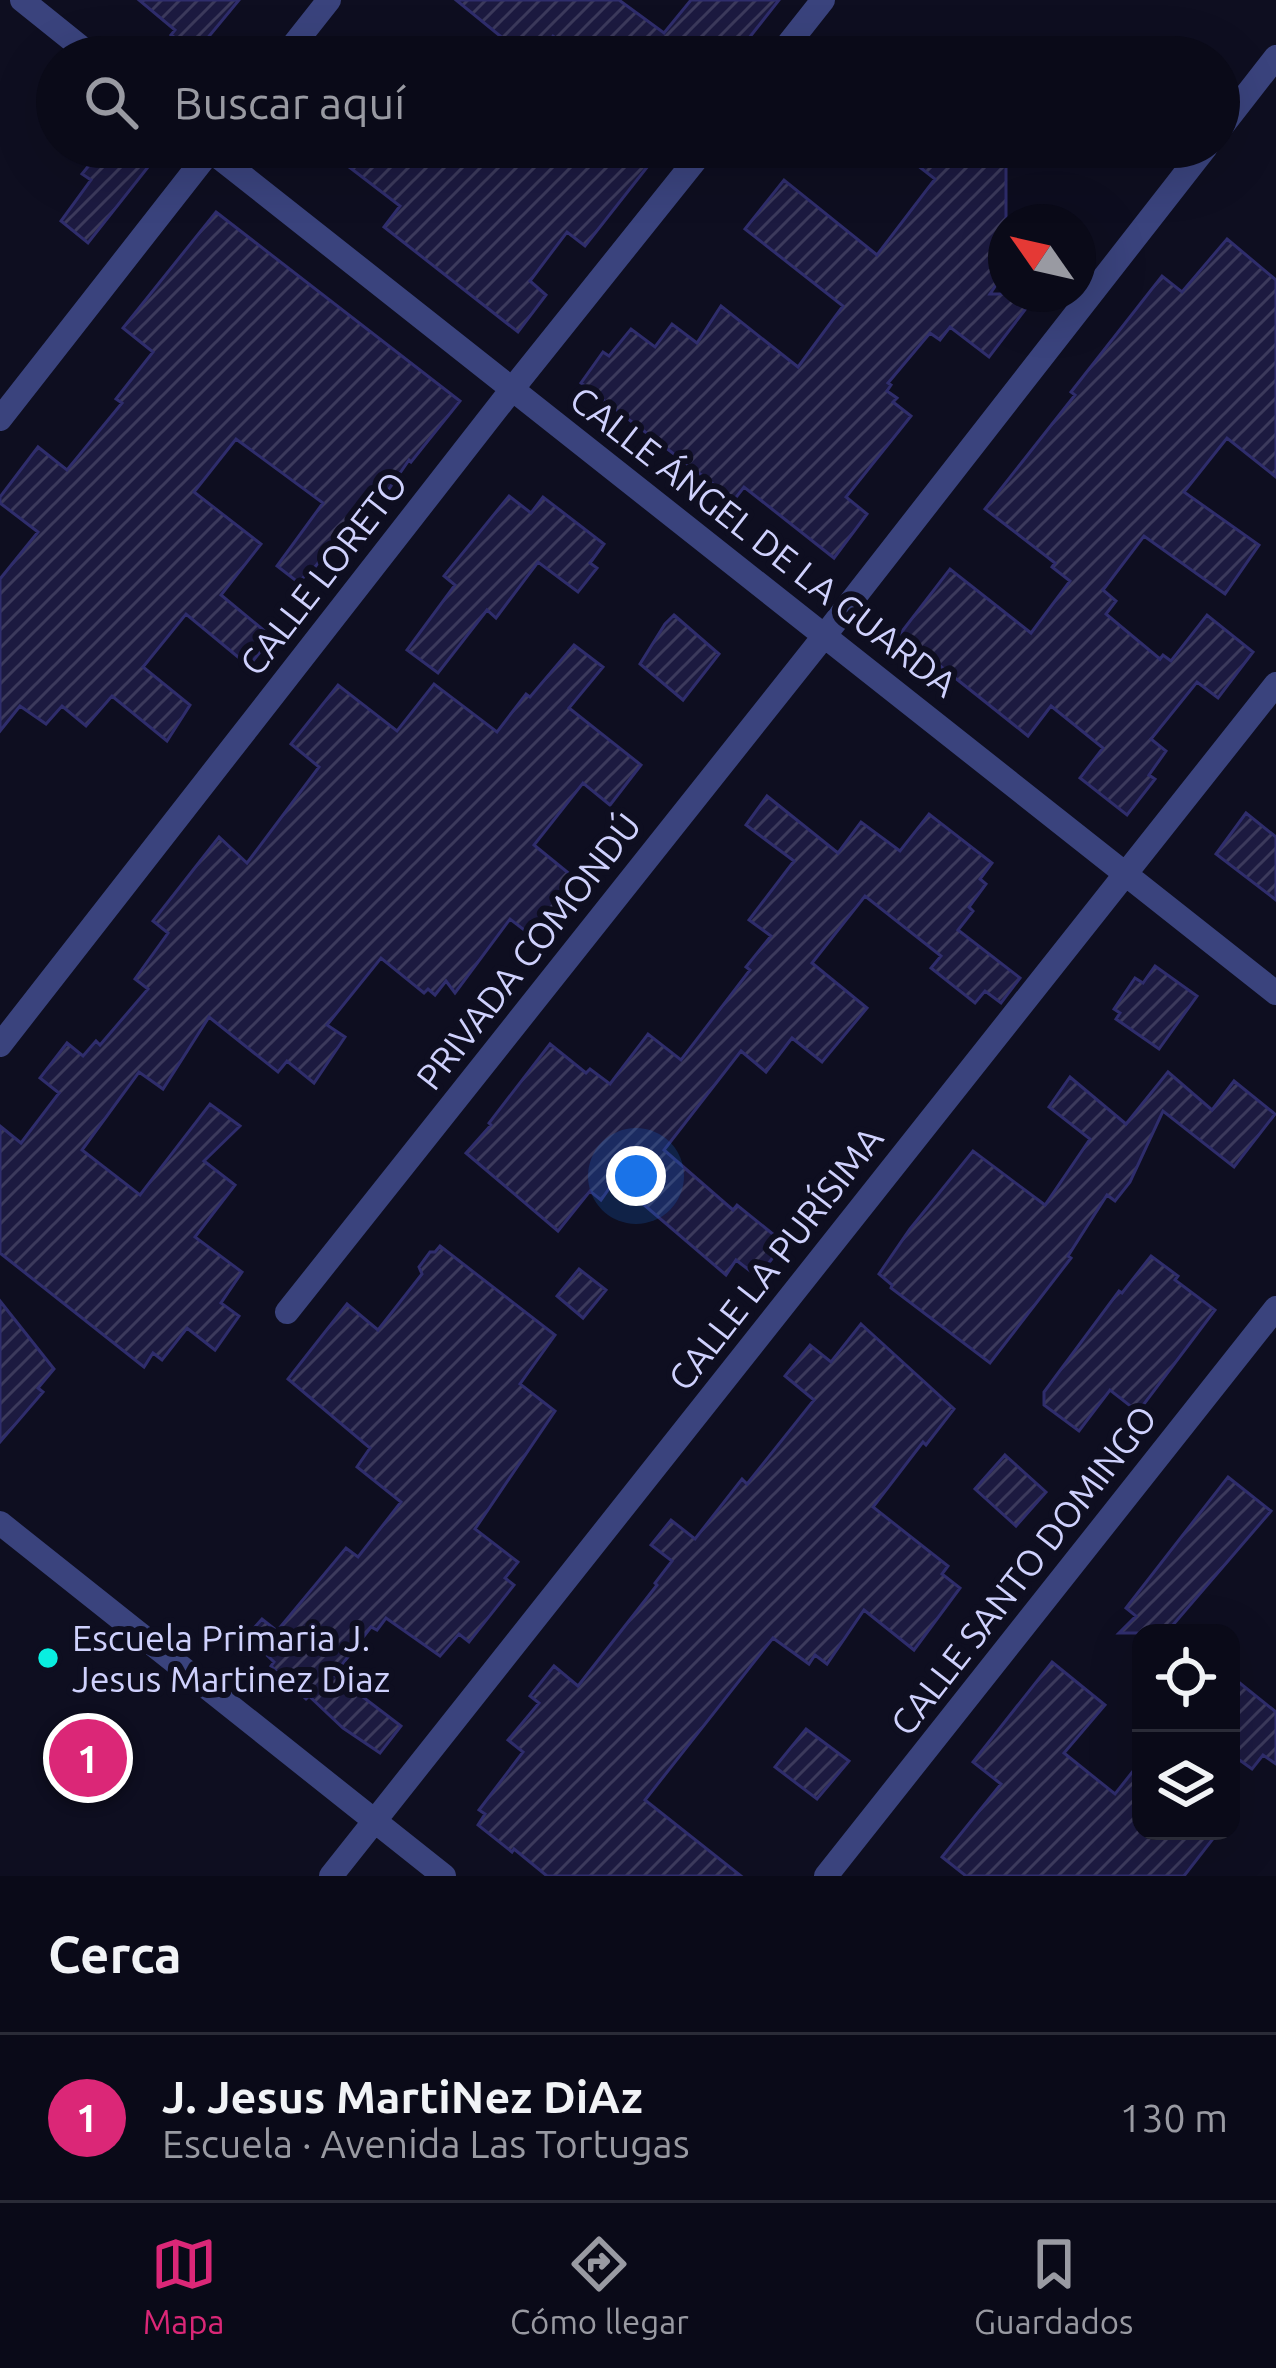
<!DOCTYPE html>
<html lang="es">
<head>
<meta charset="utf-8">
<style>
	body { margin:0; font-family:Ubuntu,sans-serif; background:#131321; color:#f1f3f6 }
	.controls { position:absolute; right:36px; bottom:36px; display:grid; overflow:hidden; border-radius:24px; box-shadow:0 12px 48px #0002 }
	.controls button { width:108px; height:108px; display:grid; place-items:center; padding:0; border:0; border-bottom:3px solid #2a2b37; background:#0a0a18; color:#f1f3f6; font:60px sans-serif }
	.compass { position:absolute; left:988px; top:204px; width:108px; height:108px; border-radius:50%; background:#0a0a18; box-shadow:0 12px 48px #0002; rotate:304deg }
	.you { position:absolute; left:636px; top:1176px; width:42px; height:42px; margin:-30px; border:9px solid #fff; border-radius:50%; background:#1a73e8; box-shadow:0 0 0 18px #1a73e833 }
	.badge { display:grid; place-items:center; width:78px; height:78px; border-radius:50%; background:#db2777; color:#fff; font-size:39px; font-weight:700 }
	.pin { position:absolute; translate:-50% -50%; border:6px solid #fff; box-shadow:0 3px 12px #0006 }
	.list { margin:0; padding:0; list-style:none }
	h2 { display:flex; justify-content:space-between; align-items:center; height:156px; margin:0; padding:0 48px; font-size:51px }
	h2 small { font-size:39px; font-weight:400; color:#999aa2 }
	.list li { display:grid; grid-template-columns:78px 1fr auto; gap:36px; align-items:center; box-sizing:border-box; height:168px; padding:0 48px; border-top:3px solid #2a2b37 }
	.list b { display:block; font-size:45px; white-space:nowrap }
	.list p { margin:0; font-size:39px; white-space:nowrap; color:#999aa2 }
	.list em { font-size:39px; font-style:normal; color:#999aa2 }
	.icon { flex:none; width:66px; height:66px; fill:none; stroke:currentColor; stroke-width:2; stroke-linecap:round; stroke-linejoin:round }
	.map { position:relative; flex:none; width:1276px; height:1876px; overflow:hidden }
	.search { position:absolute; background:#0a0a18; box-shadow:0 12px 48px #0002; left:36px; right:36px; top:36px; height:132px; display:flex; align-items:center; gap:30px; box-sizing:border-box; padding:0 42px; border-radius:66px; color:#999aa2; font-size:45px }
	.sheet { height:324px; background:#0a0a18 }
	nav { display:flex; justify-content:space-around; align-items:center; box-sizing:border-box; height:168px; border-top:3px solid #2a2b37; background:#0a0a18; font-size:33px; color:#999aa2 }
	nav a { display:grid; justify-items:center; gap:6px }
	nav .on { color:#db2777 }
	.map>svg:first-child { display:block }
	.building { fill:url(#building-hatch); stroke:#2f2d6c; stroke-width:3 }
	.lines { fill:none; stroke-linecap:round; stroke-linejoin:round }
	.street { stroke:#3a437d; stroke-width:24 }
	.poi-dot { fill:#09efe0; stroke:#0e0e20; stroke-width:4.5 }
	.labels { text-anchor:middle; dominant-baseline:central; stroke-width:12; stroke-linejoin:round; paint-order:stroke }
	.street-label { font-size:36px; fill:#cfd1fd; stroke:#0e0e20 }
	.poi-label { font-size:36px; fill:#cfd1fd; stroke:#0e0e20; text-anchor:start }
</style>
</head>
<body>
<div class="map">
<svg width="1276" height="1876" viewBox="0 0 1276 1876">
	<defs>
		<pattern id="building-hatch" width="6" height="6" patternUnits="userSpaceOnUse" patternTransform="scale(3)"><rect width="6" height="6" fill="#1c1a40"/><path d="M-1 1l2-2M0 6l6-6M5 7l2-2" fill="none" stroke="#3c3a5c"/></pattern>
	</defs>
	<rect width="100%" height="100%" fill="#0e0e20"/>
	<path class="building" d="M 139,0 L 239,0 L 196,52 L 171,35 L 175,30 Z
		M 456,0 L 619,0 L 664,33 L 691,0 L 779,0 L 734,57 L 580,57 L 553,36 L 537,57 L 526,57 Z
		M 104,147 L 133,147 L 152,162 L 88,243 L 61,221 L 91,180 L 82,174 Z
		M 323,147 L 663,147 L 585,246 L 567,232 L 530,281 L 546,295 L 518,332 L 384,227 L 400,206 Z
		M 894,147 L 1006,147 L 1006,270 L 990,294 L 1037,294 L 989,357 L 950,327 L 940,340 L 930,333 L 888,383 L 891,385 L 887,391 L 897,398 L 893,402 L 911,416 L 846,497 L 867,514 L 834,558 L 744,487 L 734,500 L 581,383 L 603,352 L 609,356 L 631,329 L 655,347 L 672,324 L 697,343 L 721,306 L 798,367 L 843,306 L 745,229 L 784,180 L 877,255 L 935,179 Z
		M 216,212 L 460,401 L 411,462 L 409,460 L 382,499 L 373,491 L 312,571 L 310,569 L 299,583 L 277,566 L 323,503 L 236,439 L 194,492 L 261,544 L 221,595 L 272,637 L 249,666 L 186,614 L 143,667 L 190,705 L 167,741 L 112,696 L 86,726 L 62,706 L 46,724 L 20,706 L 0,731 L 0,579 L 38,532 L 0,503 L 0,497 L 38,447 L 67,470 L 122,403 L 116,399 L 153,352 L 123,328 Z
		M 1227,239 L 1276,280 L 1276,477 L 1227,438 L 1184,492 L 1259,545 L 1225,594 L 1144,536 L 1103,590 L 1116,601 L 1106,614 L 1160,659 L 1163,655 L 1171,661 L 1207,615 L 1253,652 L 1218,698 L 1197,682 L 1151,739 L 1166,751 L 1149,775 L 1155,779 L 1127,815 L 1080,778 L 1103,748 L 1051,706 L 1028,736 L 900,634 L 950,569 L 1031,633 L 1070,581 L 1052,567 L 1055,563 L 985,509 L 1075,395 L 1071,392 L 1162,276 L 1182,292 Z
		M 509,496 L 531,513 L 543,497 L 604,544 L 590,563 L 597,568 L 578,592 L 538,562 L 496,618 L 487,610 L 438,673 L 407,650 L 455,585 L 444,576 Z
		M 674,615 L 719,654 L 683,700 L 640,664 L 665,624 Z
		M 574,645 L 603,667 L 569,708 L 641,765 L 610,805 L 583,783 L 534,845 L 577,880 L 532,936 L 510,919 L 455,993 L 446,981 L 435,995 L 428,989 L 424,993 L 381,958 L 327,1025 L 345,1037 L 314,1083 L 287,1061 L 278,1072 L 209,1017 L 163,1089 L 139,1072 L 82,1150 L 140,1195 L 210,1104 L 240,1126 L 204,1161 L 235,1185 L 195,1237 L 242,1272 L 221,1303 L 239,1316 L 215,1350 L 187,1328 L 162,1360 L 153,1353 L 144,1367 L 0,1253 L 0,1126 L 21,1143 L 59,1093 L 40,1078 L 67,1043 L 83,1056 L 96,1041 L 100,1045 L 148,989 L 135,979 L 168,933 L 153,921 L 219,837 L 247,863 L 319,767 L 291,744 L 338,685 L 397,731 L 434,684 L 497,732 L 526,694 L 530,697 Z
		M 767,796 L 838,853 L 861,822 L 900,851 L 929,814 L 992,863 L 980,879 L 986,884 L 969,907 L 973,911 L 958,930 L 1020,978 L 1001,1003 L 985,991 L 975,1003 L 931,968 L 941,956 L 865,896 L 812,963 L 867,1008 L 822,1062 L 792,1038 L 766,1072 L 741,1051 L 664,1150 L 733,1210 L 737,1205 L 784,1243 L 758,1277 L 736,1260 L 726,1275 L 615,1180 L 601,1200 L 590,1191 L 558,1231 L 466,1153 L 491,1125 L 489,1123 L 550,1044 L 586,1073 L 590,1069 L 610,1084 L 648,1034 L 681,1060 L 750,970 L 746,967 L 771,936 L 749,920 L 794,861 L 746,825 Z
		M 1246,813 L 1276,837 L 1276,900 L 1216,854 Z
		M 1155,966 L 1197,996 L 1159,1049 L 1116,1019 L 1120,1013 L 1114,1009 L 1135,978 L 1143,983 Z
		M 1168,1072 L 1212,1110 L 1234,1081 L 1275,1114 L 1234,1167 L 1163,1111 L 1130,1182 L 1115,1201 L 1107,1195 L 1068,1256 L 1071,1258 L 990,1363 L 891,1288 L 892,1285 L 879,1274 L 910,1229 L 973,1151 L 1045,1205 L 1090,1139 L 1049,1107 L 1070,1077 L 1126,1124 Z
		M 440,1246 L 555,1335 L 520,1384 L 555,1411 L 475,1529 L 518,1562 L 505,1578 L 514,1585 L 469,1642 L 459,1634 L 440,1656 L 386,1618 L 377,1630 L 371,1627 L 334,1675 L 401,1726 L 380,1753 L 343,1728 L 309,1696 L 306,1699 L 271,1666 L 274,1662 L 247,1636 L 262,1619 L 277,1631 L 346,1548 L 358,1557 L 401,1502 L 357,1467 L 370,1448 L 288,1379 L 347,1304 L 378,1330 L 422,1274 L 419,1267 L 430,1252 L 435,1252 Z
		M 1151,1256 L 1178,1276 L 1175,1280 L 1215,1310 L 1138,1412 L 1110,1390 L 1079,1431 L 1044,1405 L 1044,1392 L 1119,1291 L 1122,1293 Z
		M 579,1269 L 606,1290 L 583,1318 L 557,1296 Z
		M 0,1301 L 54,1369 L 38,1388 L 43,1392 L 0,1442 Z
		M 861,1324 L 954,1409 L 926,1445 L 923,1442 L 873,1507 L 948,1566 L 942,1574 L 960,1588 L 914,1650 L 864,1610 L 827,1664 L 815,1655 L 809,1664 L 773,1638 L 645,1800 L 741,1876 L 547,1876 L 514,1849 L 512,1852 L 478,1825 L 485,1814 L 479,1810 L 523,1752 L 508,1740 L 539,1703 L 530,1696 L 554,1666 L 578,1686 L 657,1585 L 655,1583 L 672,1561 L 651,1545 L 671,1520 L 695,1539 L 742,1479 L 747,1484 L 814,1400 L 785,1376 L 810,1345 L 831,1362 Z
		M 1005,1455 L 1046,1492 L 1016,1526 L 975,1489 Z
		M 1228,1477 L 1271,1511 L 1166,1633 L 1119,1633 L 1136,1616 L 1126,1608 Z
		M 1052,1662 L 1105,1705 L 1064,1753 L 1115,1794 L 1141,1761 L 1141,1831 L 1219,1831 L 1184,1876 L 966,1876 L 942,1857 L 1001,1784 L 973,1762 Z
		M 1231,1676 L 1276,1712 L 1276,1764 L 1263,1755 L 1252,1769 L 1231,1754 Z
		M 806,1729 L 849,1761 L 817,1799 L 775,1767 Z"/>
	<g class="lines">
		<path class="street" d="M 22,0 L 93,57
			M 284,57 L 329,0
			M 778,57 L 823,0
			M 1219,130 L 1276,57
			M 206,147 L 1276,993
			M 0,419 L 213,147
			M 0,1045 L 513,388 L 706,147
			M 287,1312 L 825,635 L 1206,147
			M 0,1523 L 444,1876
			M 331,1876 L 1276,684
			M 826,1876 L 1276,1308"/>
	</g>
	<circle class="poi-dot" cx="48" cy="1658" r="12"/>
	<g class="labels">
		<g class="street-label">
			<text transform="translate(764 541) rotate(38)">CALLE ÁNGEL DE LA GUARDA</text>
			<text transform="translate(323 573) rotate(-52)">CALLE LORETO</text>
			<text transform="translate(528 951) rotate(-52)">PRIVADA COMONDÚ</text>
			<text transform="translate(775 1258) rotate(-52)">CALLE LA PURÍSIMA</text>
			<text transform="translate(1023 1570) rotate(-52)">CALLE SANTO DOMINGO</text>
		</g>
		<g class="poi-label">
			<text x="72" y="1637">Escuela Primaria J.<tspan x="72" dy="41">Jesus Martinez Diaz</tspan></text>
		</g>
	</g>
</svg>
<div class="controls">
<button><svg class="icon" aria-label="locate" viewBox="0 0 24 24"><circle cx="12" cy="12" r="6"/><path d="M12 2v4M12 18v4M2 12h4M18 12h4"/></svg></button>
<button><svg class="icon" aria-label="layers" viewBox="0 0 24 24"><path d="M12 4l9 5-9 5-9-5zM3 14l9 5 9-5"/></svg></button>
</div>
<svg class="compass" viewBox="-18 -18 36 36"><path d="M0-13l5 13h-10z" fill="#e53935"/><path d="M0 13l5-13h-10z" fill="#999aa2"/></svg>
<div class="you"></div>
<div class="pin badge" style="left:88px;top:1758px">1</div>
<div class="search"><svg class="icon" aria-label="search" viewBox="0 0 24 24"><circle cx="10" cy="10" r="6"/><path d="M15 15l6 6"/></svg>Buscar aquí</div>
</div>
<section class="sheet">
<h2>Cerca<small></small></h2>
<ul class="list">
<li><span class="badge">1</span><div><b>J. Jesus MartiNez DiAz</b><p>Escuela · Avenida Las Tortugas</p></div><em>130 m</em></li>
</ul>
</section>
<nav>
<a class="on"><svg class="icon" aria-label="map" viewBox="0 0 24 24"><path d="M3 6l6-2 6 2 6-2v14l-6 2-6-2-6 2zM9 4v14M15 6v14"/></svg>Mapa</a>
<a><svg class="icon" aria-label="directions" viewBox="0 0 24 24"><path d="M12 3l9 9-9 9-9-9zM9 14v-3h6M13 9l2 2-2 2"/></svg>Cómo llegar</a>
<a><svg class="icon" aria-label="saved" viewBox="0 0 24 24"><path d="M7 4h10v16l-5-4-5 4z"/></svg>Guardados</a>
</nav>
</body>
</html>
